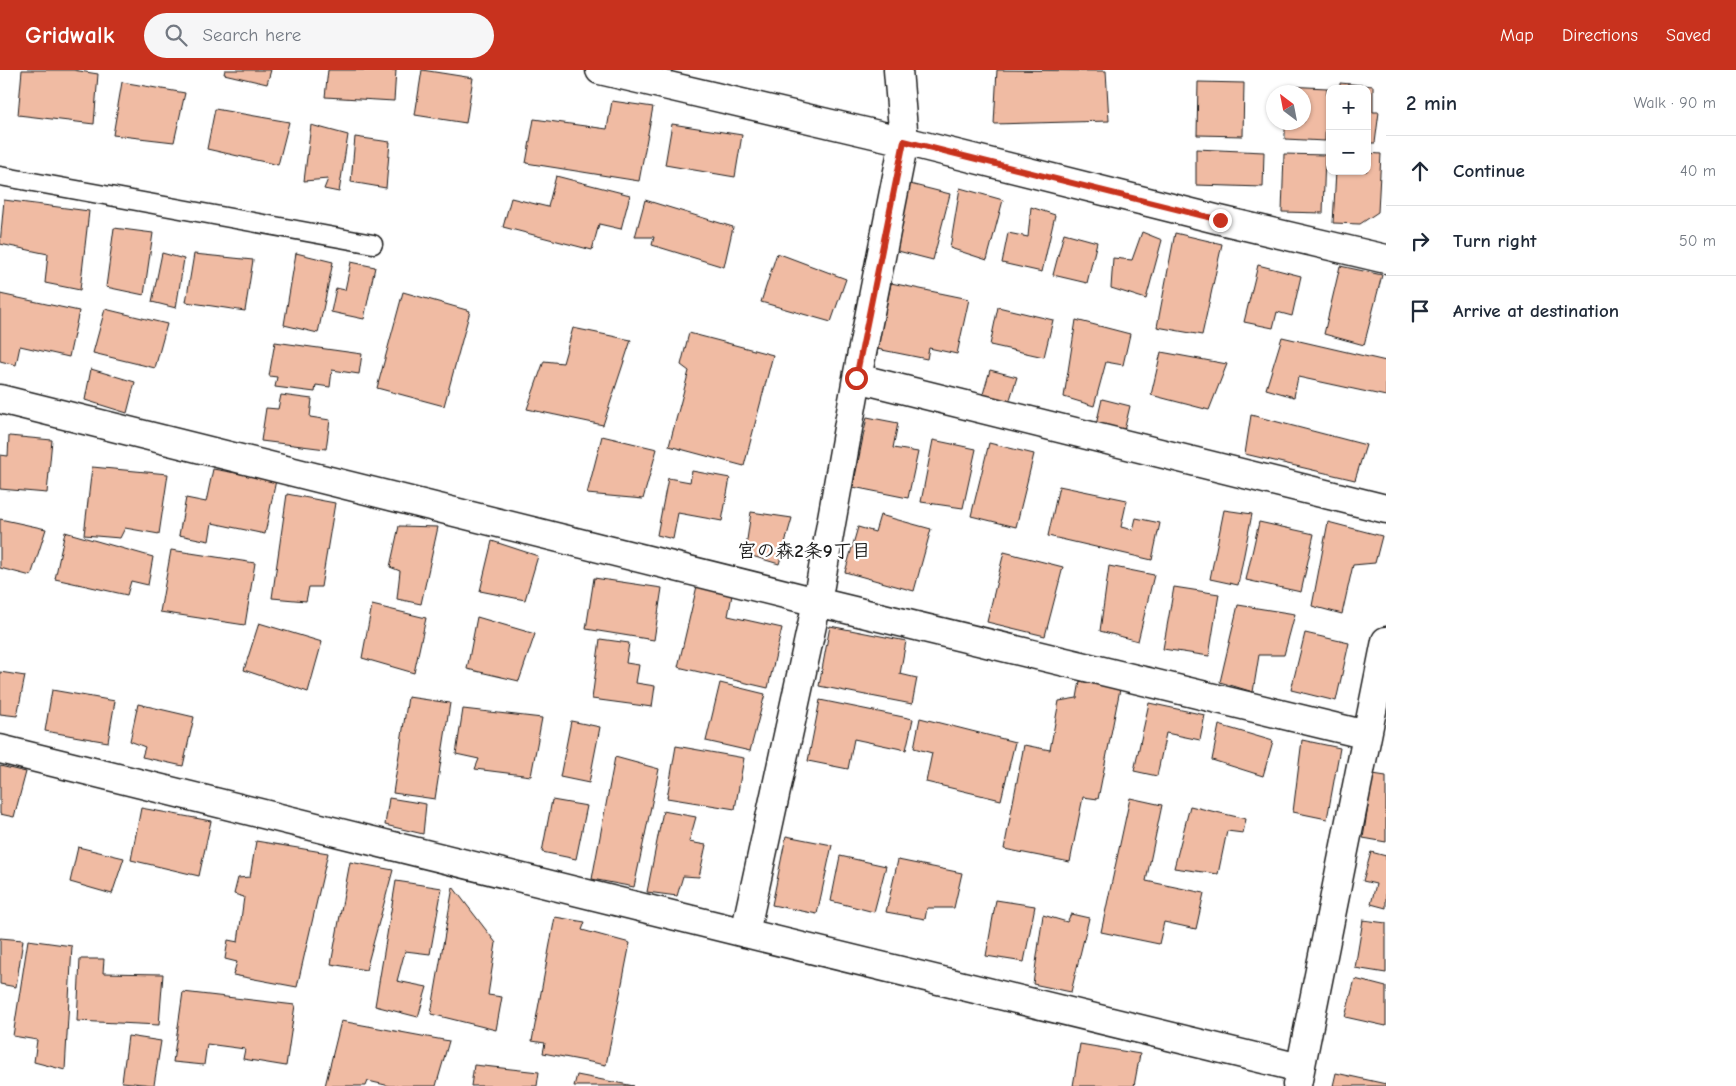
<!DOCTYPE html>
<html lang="en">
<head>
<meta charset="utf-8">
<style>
	body { margin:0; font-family:"Comic Neue","Klee One",sans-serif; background:#f6f6f7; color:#1f2937 }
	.controls { position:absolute; right:15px; top:15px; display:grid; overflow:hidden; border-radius:10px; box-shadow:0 1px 4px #0004 }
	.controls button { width:45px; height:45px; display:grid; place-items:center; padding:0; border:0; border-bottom:1px solid #e0e1e3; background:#fff; color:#1f2937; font:25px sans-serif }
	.compass { position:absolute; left:1266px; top:15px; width:45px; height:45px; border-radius:50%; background:#fff; box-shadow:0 1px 4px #0004; rotate:328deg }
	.stop { position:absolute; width:15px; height:15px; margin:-11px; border:4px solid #c8321e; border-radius:50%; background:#fff }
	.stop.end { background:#c8321e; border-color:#fff; box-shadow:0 1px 5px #0008 }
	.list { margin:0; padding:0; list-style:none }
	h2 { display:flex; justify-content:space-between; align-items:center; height:65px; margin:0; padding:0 20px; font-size:21px }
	h2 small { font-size:16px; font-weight:400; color:#747a83 }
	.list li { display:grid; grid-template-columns:32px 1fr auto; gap:15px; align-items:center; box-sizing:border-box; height:70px; padding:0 20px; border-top:1px solid #e0e1e3 }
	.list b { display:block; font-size:19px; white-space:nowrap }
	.list em { font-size:16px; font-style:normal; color:#747a83 }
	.icon { flex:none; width:28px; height:28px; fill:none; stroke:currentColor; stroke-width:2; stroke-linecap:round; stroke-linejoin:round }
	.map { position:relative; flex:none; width:1386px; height:1016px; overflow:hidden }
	header { display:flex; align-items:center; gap:30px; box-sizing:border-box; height:70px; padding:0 25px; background:#c8321e; color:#fff }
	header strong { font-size:24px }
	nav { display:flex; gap:28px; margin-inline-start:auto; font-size:18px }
	.search { width:350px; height:45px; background:#f6f6f7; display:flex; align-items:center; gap:12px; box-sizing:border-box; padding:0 18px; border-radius:28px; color:#747a83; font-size:19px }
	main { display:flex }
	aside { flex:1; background:#fff }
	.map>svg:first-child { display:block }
	.building { fill:#f0bba3; stroke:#1c1c1c }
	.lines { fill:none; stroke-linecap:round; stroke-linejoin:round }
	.lane-casing { stroke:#1c1c1c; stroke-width:21 }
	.street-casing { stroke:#1c1c1c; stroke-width:31 }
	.lane { stroke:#fff; stroke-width:18 }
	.street { stroke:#fff; stroke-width:28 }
	.route { stroke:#c8321e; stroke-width:6 }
	.labels { text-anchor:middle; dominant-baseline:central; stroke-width:4.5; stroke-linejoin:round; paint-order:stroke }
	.neighbourhood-label { font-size:19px; font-weight:bold; fill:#1c1c1c; stroke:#fff }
</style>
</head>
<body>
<header>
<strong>Gridwalk</strong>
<div class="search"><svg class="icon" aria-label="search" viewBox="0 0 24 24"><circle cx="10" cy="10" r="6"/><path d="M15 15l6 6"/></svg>Search here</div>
<nav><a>Map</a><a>Directions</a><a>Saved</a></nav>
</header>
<main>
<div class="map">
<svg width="1386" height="1016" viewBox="0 0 1386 1016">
	<rect width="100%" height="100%" fill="#fff"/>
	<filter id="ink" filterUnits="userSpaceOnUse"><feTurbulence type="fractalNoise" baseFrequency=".02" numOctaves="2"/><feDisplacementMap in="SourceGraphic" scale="10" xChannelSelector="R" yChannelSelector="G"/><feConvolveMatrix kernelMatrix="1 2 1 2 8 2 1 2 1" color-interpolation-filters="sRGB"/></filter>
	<g filter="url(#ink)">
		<path class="building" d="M 22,0 L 73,0 L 98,4 L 94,54 L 18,45 Z
			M 225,0 L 271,0 L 267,14 L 224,4 Z
			M 328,0 L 396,0 L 394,31 L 325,27 Z
			M 422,0 L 473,8 L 466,53 L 415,45 Z
			M 997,0 L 1106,1 L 1109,51 L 994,54 Z
			M 122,12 L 185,23 L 174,72 L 113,65 Z
			M 1198,12 L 1244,13 L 1243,66 L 1197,65 Z
			M 1340,13 L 1373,16 L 1373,42 L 1379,42 L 1375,73 L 1367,73 L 1367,19 L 1340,19 Z
			M 1287,16 L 1327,18 L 1325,71 L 1285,69 L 1285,52 L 1304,52 L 1304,22 L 1287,22 Z
			M 612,31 L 653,37 L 639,111 L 526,93 L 534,49 L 607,59 Z
			M 215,39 L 289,52 L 278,95 L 207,79 Z
			M 672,54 L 742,65 L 735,107 L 665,95 Z
			M 311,55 L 348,65 L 339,122 L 324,119 L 328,109 L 304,111 Z
			M 355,67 L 390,72 L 386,118 L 351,112 Z
			M 1196,79 L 1264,82 L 1263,117 L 1196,115 Z
			M 1367,83 L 1381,84 L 1378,142 L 1360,154 L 1333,153 L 1336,101 L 1367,101 Z
			M 1284,84 L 1325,85 L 1323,143 L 1282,142 Z
			M 556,106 L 630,125 L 621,159 L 599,154 L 592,180 L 503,157 L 511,128 L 548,137 Z
			M 910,114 L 950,124 L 933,190 L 894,180 Z
			M 960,118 L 1003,130 L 987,190 L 950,178 Z
			M 4,130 L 89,141 L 80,220 L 45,213 L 48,184 L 0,174 Z
			M 645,130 L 733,157 L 724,197 L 652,175 L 654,167 L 635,167 Z
			M 1031,137 L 1055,145 L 1042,202 L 1002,193 L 1008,163 L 1028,167 Z
			M 114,158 L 153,163 L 144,225 L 106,217 Z
			M 1142,162 L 1162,170 L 1146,229 L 1111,218 L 1113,188 L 1132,190 Z
			M 1064,163 L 1097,172 L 1087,213 L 1053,205 Z
			M 1175,163 L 1222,174 L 1202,265 L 1157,257 Z
			M 162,183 L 184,189 L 176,238 L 152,232 Z
			M 296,183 L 333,192 L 318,263 L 284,255 Z
			M 777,183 L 846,209 L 831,252 L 761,232 Z
			M 194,184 L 253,190 L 245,241 L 186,232 Z
			M 351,192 L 375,197 L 364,249 L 331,242 L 336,218 L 345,220 Z
			M 1258,195 L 1301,206 L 1292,246 L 1277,242 L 1273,258 L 1244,252 Z
			M 1340,196 L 1382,205 L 1364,275 L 1324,264 Z
			M 891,213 L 969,229 L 957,284 L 929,278 L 927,289 L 877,279 Z
			M 403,222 L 470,241 L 444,336 L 377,318 Z
			M 0,224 L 79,241 L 69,287 L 20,276 L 16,295 L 0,291 Z
			M 998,237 L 1053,250 L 1044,287 L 990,275 Z
			M 105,239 L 167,254 L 155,298 L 93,283 Z
			M 1076,250 L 1130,264 L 1123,295 L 1106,292 L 1094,336 L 1064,327 Z
			M 573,258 L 631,270 L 603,355 L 527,339 L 544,291 L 563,293 Z
			M 689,263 L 773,285 L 744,396 L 669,376 L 689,301 L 681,295 Z
			M 1282,267 L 1386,291 L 1386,326 L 1298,307 L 1294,327 L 1266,319 Z
			M 275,272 L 362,284 L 359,304 L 332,300 L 330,317 L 316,315 L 315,322 L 275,317 L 277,307 L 269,306 Z
			M 1161,282 L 1227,294 L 1209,340 L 1151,325 Z
			M 91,299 L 135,312 L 127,343 L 85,330 Z
			M 990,300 L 1017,307 L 1007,339 L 981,331 Z
			M 281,325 L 312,329 L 310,347 L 330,350 L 326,379 L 261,371 L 266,338 L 278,339 Z
			M 1102,329 L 1130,336 L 1123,365 L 1096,355 Z
			M 1251,345 L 1366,375 L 1355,410 L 1245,384 Z
			M 867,347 L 898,353 L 893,378 L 918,382 L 908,428 L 853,417 Z
			M 9,366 L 52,370 L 47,423 L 0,419 L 0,385 L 8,386 Z
			M 602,366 L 657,379 L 643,429 L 587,424 Z
			M 933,370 L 976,379 L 963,438 L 921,432 Z
			M 989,373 L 1034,384 L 1016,457 L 971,446 Z
			M 92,397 L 168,404 L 159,464 L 125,458 L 120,468 L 84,465 Z
			M 213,399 L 276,410 L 265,464 L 212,453 L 209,471 L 179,465 L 186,428 L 206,432 Z
			M 692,401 L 730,408 L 722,451 L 678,443 L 673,469 L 657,465 L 668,408 L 690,412 Z
			M 1059,416 L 1127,430 L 1121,457 L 1133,460 L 1136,448 L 1160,453 L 1152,490 L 1048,466 Z
			M 287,424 L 335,433 L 321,517 L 309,517 L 306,531 L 272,528 Z
			M 1224,440 L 1252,444 L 1238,515 L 1210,509 Z
			M 751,442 L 792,448 L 779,494 L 745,484 Z
			M 880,445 L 931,459 L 914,521 L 845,502 L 858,457 L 875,462 Z
			M 0,449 L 46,459 L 31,506 L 0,498 Z
			M 1259,452 L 1314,464 L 1301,522 L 1246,510 Z
			M 1328,452 L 1382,466 L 1375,493 L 1353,495 L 1342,544 L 1312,536 Z
			M 399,456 L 438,457 L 421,534 L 397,529 L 400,501 L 390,497 Z
			M 65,462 L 153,487 L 148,515 L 131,511 L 127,525 L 55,509 Z
			M 492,471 L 538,486 L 525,530 L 480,521 Z
			M 171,480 L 255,493 L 245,555 L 160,542 Z
			M 1004,482 L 1063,497 L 1045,566 L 987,552 Z
			M 1109,496 L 1154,505 L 1138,571 L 1100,561 Z
			M 594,508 L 662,518 L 654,570 L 586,559 Z
			M 697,516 L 732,525 L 728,546 L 782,558 L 768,618 L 678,597 Z
			M 1174,517 L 1219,524 L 1209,586 L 1163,579 Z
			M 372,535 L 426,548 L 414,603 L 362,588 Z
			M 1238,535 L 1295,544 L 1284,585 L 1259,585 L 1253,622 L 1220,612 Z
			M 477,547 L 535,564 L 519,611 L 467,599 Z
			M 259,553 L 322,572 L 308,622 L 244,600 Z
			M 830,556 L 906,571 L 900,604 L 917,608 L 912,634 L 819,616 Z
			M 1305,563 L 1349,573 L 1336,631 L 1291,620 Z
			M 600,569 L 629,573 L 626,593 L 639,595 L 636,613 L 655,616 L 652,637 L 592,629 Z
			M 0,602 L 25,606 L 17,646 L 0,644 Z
			M 1080,611 L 1120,619 L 1098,729 L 1083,727 L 1070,792 L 1004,779 L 1024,675 L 1050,680 L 1059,631 L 1077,628 Z
			M 720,613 L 765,624 L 750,681 L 706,671 Z
			M 52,620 L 115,631 L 108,672 L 45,661 Z
			M 408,627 L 450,633 L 435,729 L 393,723 Z
			M 820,630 L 913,649 L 906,680 L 854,669 L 848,699 L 808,691 Z
			M 1149,633 L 1205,645 L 1200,670 L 1166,663 L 1157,706 L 1134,701 Z
			M 138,634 L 194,647 L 183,696 L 142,687 L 145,677 L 130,671 Z
			M 463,639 L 542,648 L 531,706 L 475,699 L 479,689 L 456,684 Z
			M 920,648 L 1015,672 L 1001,730 L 926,712 L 932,683 L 914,678 Z
			M 571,651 L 600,657 L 589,713 L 560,707 Z
			M 1219,655 L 1273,671 L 1263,706 L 1212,690 Z
			M 1302,670 L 1340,678 L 1327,749 L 1293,742 Z
			M 676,676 L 744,688 L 735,739 L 667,728 Z
			M 615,687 L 659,699 L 634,817 L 592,809 Z
			M 0,696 L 26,702 L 14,747 L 0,744 Z
			M 1373,704 L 1386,706 L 1386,772 L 1363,768 Z
			M 389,728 L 426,734 L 423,764 L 385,755 Z
			M 1130,728 L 1162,735 L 1146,811 L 1204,823 L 1196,859 L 1164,852 L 1159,874 L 1101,862 Z
			M 552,730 L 587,736 L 576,789 L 542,782 Z
			M 1190,736 L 1246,749 L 1243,763 L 1227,761 L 1218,804 L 1174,798 Z
			M 141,738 L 211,751 L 199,806 L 131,790 Z
			M 663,741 L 696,747 L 689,772 L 706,775 L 699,807 L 683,806 L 677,826 L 647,822 Z
			M 786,766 L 832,775 L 817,844 L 772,835 Z
			M 256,771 L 328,783 L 297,917 L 233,905 L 237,892 L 225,889 L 228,870 L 238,872 L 244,827 L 234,824 L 238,808 L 250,807 Z
			M 78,777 L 124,788 L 112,824 L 70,812 Z
			M 1371,782 L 1386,786 L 1386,838 L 1371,834 L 1376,814 L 1363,811 Z
			M 840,786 L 886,796 L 874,842 L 831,831 Z
			M 898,790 L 962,803 L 954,838 L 927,838 L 925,849 L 886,842 Z
			M 350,792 L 393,800 L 366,900 L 331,894 Z
			M 396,811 L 442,818 L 430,884 L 405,881 L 397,911 L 427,917 L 418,947 L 375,936 Z
			M 453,817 L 496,873 L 488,925 L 502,927 L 496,960 L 431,944 Z
			M 996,830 L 1035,836 L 1024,892 L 986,886 Z
			M 1071,844 L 1089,848 L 1071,922 L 1033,914 L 1043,845 L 1067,852 Z
			M 555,847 L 585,852 L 582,860 L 630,873 L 606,995 L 543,983 L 545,973 L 532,971 Z
			M 1363,850 L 1386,853 L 1386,903 L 1355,898 Z
			M 0,868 L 23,870 L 16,917 L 0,914 Z
			M 28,870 L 72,876 L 65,1000 L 34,992 L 37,970 L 13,966 Z
			M 80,889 L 104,889 L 103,903 L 163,904 L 159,955 L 77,951 Z
			M 1355,909 L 1386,917 L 1386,956 L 1345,947 Z
			M 183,922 L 295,935 L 286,996 L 243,989 L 245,979 L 207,974 L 204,995 L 173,992 Z
			M 341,951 L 449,971 L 436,1016 L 390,1016 L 368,1011 L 366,1016 L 325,1016 Z
			M 128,966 L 161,971 L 154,1015 L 122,1012 Z
			M 1080,974 L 1140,984 L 1134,1016 L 1073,1016 Z
			M 474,995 L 539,1002 L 537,1016 L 471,1016 Z
			M 1336,1003 L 1386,1014 L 1386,1016 L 1333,1016 Z
			M 577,1005 L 634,1016 L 574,1016 Z"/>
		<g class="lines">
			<g class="lane-casing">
				<path id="lane" d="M 0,106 L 373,174"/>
			</g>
			<g class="street-casing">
				<path id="street" d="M 600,0 L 904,71 L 1220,150 L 1386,189
					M 857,308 L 1386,439
					M 0,329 L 817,532 L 1367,665
					M 0,679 L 745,863 L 1300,998
					M 745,863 L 817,532 L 857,308 L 904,71 L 898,0
					M 1297,1015 L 1386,571"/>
			</g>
			<use href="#lane" class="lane"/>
			<use href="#street" class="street"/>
		</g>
	</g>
	<g class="lines" filter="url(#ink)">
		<path class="route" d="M 856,308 L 904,71 L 1220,150"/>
	</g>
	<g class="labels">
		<g class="neighbourhood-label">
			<text x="804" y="481">宮の森2条9丁目</text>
		</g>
	</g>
</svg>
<div class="controls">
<button>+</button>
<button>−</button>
</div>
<svg class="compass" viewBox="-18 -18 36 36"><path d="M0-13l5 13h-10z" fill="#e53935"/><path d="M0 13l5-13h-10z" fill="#747a83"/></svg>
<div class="stop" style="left:856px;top:308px"></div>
<div class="stop end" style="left:1220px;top:150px"></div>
</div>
<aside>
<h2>2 min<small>Walk · 90 m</small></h2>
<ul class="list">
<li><svg class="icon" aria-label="ahead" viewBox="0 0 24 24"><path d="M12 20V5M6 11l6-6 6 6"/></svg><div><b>Continue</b></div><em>40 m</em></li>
<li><svg class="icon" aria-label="right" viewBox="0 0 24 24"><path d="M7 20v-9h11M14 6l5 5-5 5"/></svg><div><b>Turn right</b></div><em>50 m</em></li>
<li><svg class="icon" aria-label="arrive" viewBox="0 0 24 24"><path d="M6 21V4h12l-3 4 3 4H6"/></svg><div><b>Arrive at destination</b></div></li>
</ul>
</aside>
</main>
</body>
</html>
